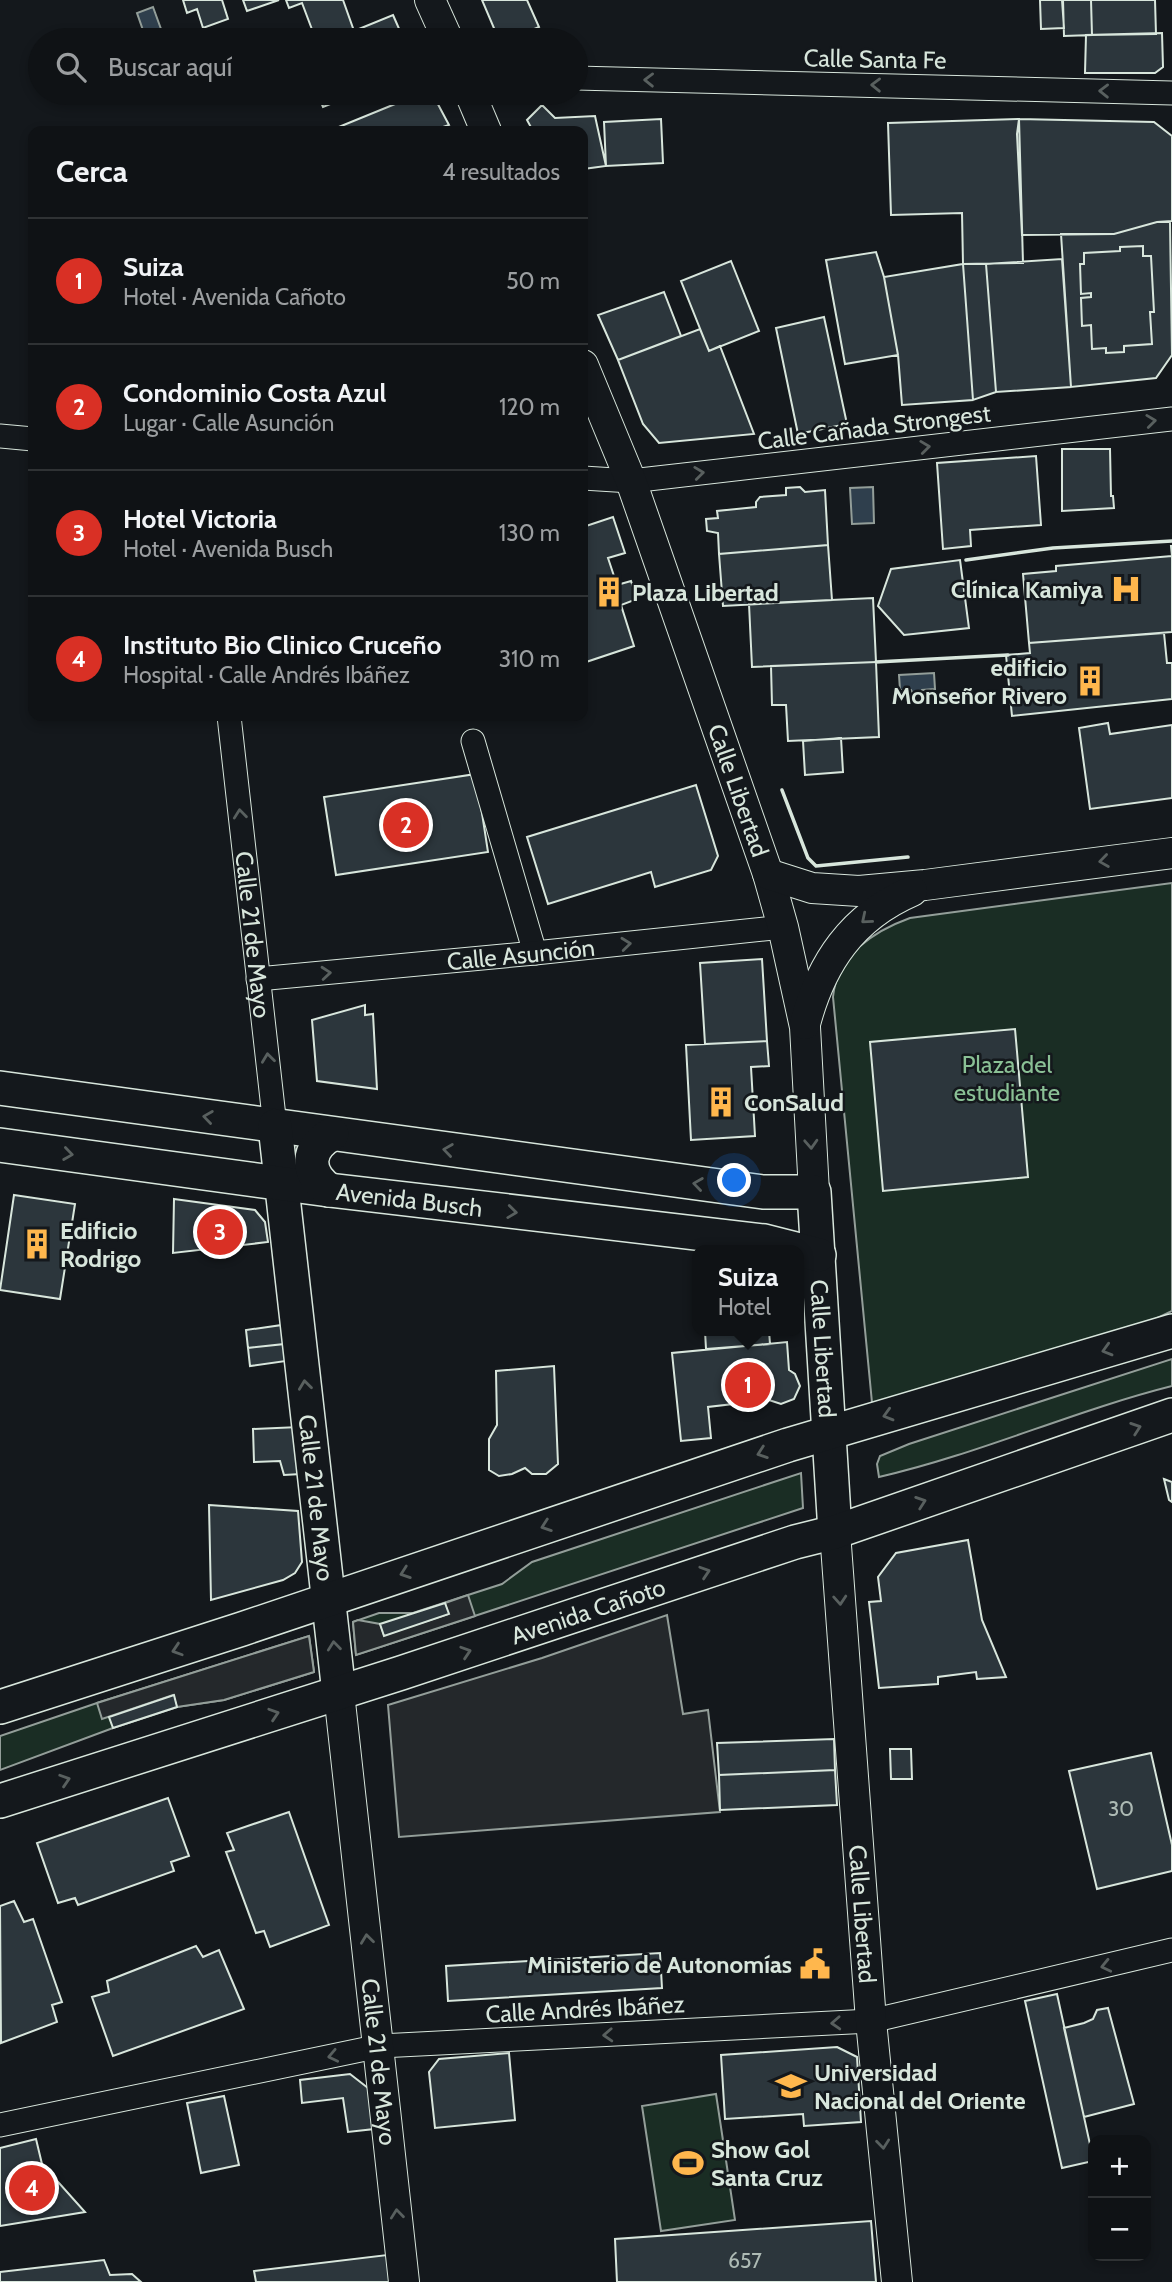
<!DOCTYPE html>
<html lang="es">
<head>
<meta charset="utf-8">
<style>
	body { margin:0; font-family:Cabin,sans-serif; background:#1d2022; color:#f1f3f6 }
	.controls { position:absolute; right:21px; bottom:21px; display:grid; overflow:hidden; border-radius:14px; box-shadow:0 4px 10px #0003 }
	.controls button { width:63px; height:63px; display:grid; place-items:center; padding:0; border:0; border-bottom:2px solid #2f3234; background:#0f1215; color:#f1f3f6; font:35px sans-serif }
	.you { position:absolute; left:735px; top:1181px; width:24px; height:24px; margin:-18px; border:5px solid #fff; border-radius:50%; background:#1a73e8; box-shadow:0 0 0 10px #1a73e833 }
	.badge { display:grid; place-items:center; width:46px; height:46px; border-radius:50%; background:#d93025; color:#fff; font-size:23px; font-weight:700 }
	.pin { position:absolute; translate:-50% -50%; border:4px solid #fff; box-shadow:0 2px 7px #0006 }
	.popup { position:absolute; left:692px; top:1245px; width:112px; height:91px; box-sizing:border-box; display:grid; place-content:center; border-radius:14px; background:#0f1215; filter:drop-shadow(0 2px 5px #0005); font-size:23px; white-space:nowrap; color:#9b9ea0 }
	.popup b { font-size:26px; color:#f1f3f6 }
	.popup::after { content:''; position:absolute; left:50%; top:100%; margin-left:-14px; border:14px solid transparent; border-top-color:#0f1215 }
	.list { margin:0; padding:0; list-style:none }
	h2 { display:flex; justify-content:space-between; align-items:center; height:91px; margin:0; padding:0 28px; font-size:30px }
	h2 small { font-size:23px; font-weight:400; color:#9b9ea0 }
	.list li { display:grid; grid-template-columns:46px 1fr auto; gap:21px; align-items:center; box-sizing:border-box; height:126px; padding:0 28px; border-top:2px solid #2f3234 }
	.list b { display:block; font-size:26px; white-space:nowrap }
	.list p { margin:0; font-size:23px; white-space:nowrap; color:#9b9ea0 }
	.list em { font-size:23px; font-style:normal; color:#9b9ea0 }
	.icon { flex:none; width:38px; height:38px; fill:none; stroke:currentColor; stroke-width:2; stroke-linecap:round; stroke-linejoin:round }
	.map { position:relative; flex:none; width:1172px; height:2282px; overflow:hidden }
	.search { position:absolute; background:#0f1215; box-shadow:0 4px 10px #0003; left:28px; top:28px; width:560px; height:77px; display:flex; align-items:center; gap:18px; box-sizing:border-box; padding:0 24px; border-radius:38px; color:#9b9ea0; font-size:26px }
	.panel { position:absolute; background:#0f1215; box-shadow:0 4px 10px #0003; left:28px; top:126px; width:560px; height:595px; border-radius:14px }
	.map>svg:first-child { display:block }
	.green { fill:#1a2d24; stroke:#939e99; stroke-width:2 }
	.parking { fill:#24282b; stroke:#939e99; stroke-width:2 }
	.water { fill:#2f3f4d; stroke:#939e99; stroke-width:2 }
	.building { fill:#2c363c; stroke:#d8e6dc; stroke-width:2 }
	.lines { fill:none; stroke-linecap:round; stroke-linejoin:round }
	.minor-casing { stroke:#d8e6dc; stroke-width:25 }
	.tertiary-casing { stroke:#d8e6dc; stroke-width:32 }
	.secondary-casing { stroke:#d8e6dc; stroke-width:36 }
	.minor { stroke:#14181c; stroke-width:23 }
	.tertiary { stroke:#14181c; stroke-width:30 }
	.secondary { stroke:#14181c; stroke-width:33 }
	.wall { stroke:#d8e6dc; stroke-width:3.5 }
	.oneway { stroke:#59605f }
	.labels { text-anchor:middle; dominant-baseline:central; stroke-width:5; stroke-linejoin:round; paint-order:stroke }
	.number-label { font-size:21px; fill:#adbab4 }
	.street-label { font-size:24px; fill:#d8e6dc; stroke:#14181c }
	.poi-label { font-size:24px; font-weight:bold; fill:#d8e6dc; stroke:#14181c; text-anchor:start }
	.park-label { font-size:24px; fill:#8ac095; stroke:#14181c }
</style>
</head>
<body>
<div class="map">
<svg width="1172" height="2282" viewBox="0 0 1172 2282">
	<rect width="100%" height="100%" fill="#14181c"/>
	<path class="green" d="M 1172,883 L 1172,1311 L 1149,1322 L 873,1413 L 833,997 C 837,955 874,931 910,918 Z
		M 1172,1359 L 1172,1386 C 1073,1411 979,1454 879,1477 L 877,1464 L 880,1456 L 909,1444 Z
		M 801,1473 L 803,1508 L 356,1655 L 353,1622 L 379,1613 L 413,1613 L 468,1595 L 502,1584 L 532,1562 Z
		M 309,1636 L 314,1672 L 224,1700 L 177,1707 L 113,1728 L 0,1770 L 0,1736 L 97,1703 Z
		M 716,2094 L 735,2220 L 661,2231 L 642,2106 Z"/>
	<path class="parking" d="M 468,1595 L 475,1616 L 356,1655 L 353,1622 L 358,1620 L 380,1624 L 384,1635 L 448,1614 L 445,1603 Z
		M 667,1615 L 683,1714 L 708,1710 L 720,1812 L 399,1837 L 388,1705 L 542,1658 Z
		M 309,1636 L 314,1672 L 224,1700 L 177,1707 L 173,1695 L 102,1719 L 97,1703 Z"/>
	<path class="water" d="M 153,7 L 165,40 L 134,40 L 145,36 L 137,13 Z
		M 873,487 L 874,523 L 852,524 L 850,488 Z
		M 934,673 L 935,689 L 922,690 L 918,695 L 913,694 L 911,690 L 900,690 L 899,675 Z"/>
	<path class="building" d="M 183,0 L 222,0 L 228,19 L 203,28 L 197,9 L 187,13 Z
		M 243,0 L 279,0 L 247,11 Z
		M 286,0 L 343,0 L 354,31 L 330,40 L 316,40 L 302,3 L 289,8 Z
		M 482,0 L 527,0 L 539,27 L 508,40 L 499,40 Z
		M 1040,0 L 1062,0 L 1064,28 L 1041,29 Z
		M 1063,0 L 1091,0 L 1092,35 L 1064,36 Z
		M 1091,0 L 1155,0 L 1156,34 L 1092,35 Z
		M 393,15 L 404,40 L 330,40 L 354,31 Z
		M 1162,33 L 1163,67 L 1155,73 L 1085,73 L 1086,35 Z
		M 317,93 L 358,93 L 323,107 Z
		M 422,93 L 432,93 L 449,125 L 431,131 L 329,131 Z
		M 542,105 L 555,118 L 595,116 L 606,166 L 583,169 L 583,131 L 533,131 L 527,120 Z
		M 661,119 L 663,163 L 606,166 L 604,122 Z
		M 1019,119 L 1154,122 L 1172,136 L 1172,221 L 1157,222 L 1114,234 L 1022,235 L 1017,134 Z
		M 1019,119 L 1023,263 L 963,264 L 962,213 L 891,215 L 888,123 Z
		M 1157,222 L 1170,222 L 1172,355 L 1156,378 L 1071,387 L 1061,234 L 1114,234 Z
		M 1143,246 L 1143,256 L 1151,256 L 1154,312 L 1150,312 L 1152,344 L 1124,346 L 1124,352 L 1106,353 L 1106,348 L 1092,349 L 1091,325 L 1082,326 L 1081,298 L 1091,297 L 1091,293 L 1081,294 L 1080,264 L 1084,264 L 1084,253 L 1120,251 L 1120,247 Z
		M 876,252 L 884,277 L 898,355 L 845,364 L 826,260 Z
		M 1062,259 L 1071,387 L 996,392 L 986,264 Z
		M 731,261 L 759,331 L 709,351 L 681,281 Z
		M 963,264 L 973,400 L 902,405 L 898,355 L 884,277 Z
		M 963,264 L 986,264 L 996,392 L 973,400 Z
		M 664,292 L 681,336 L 618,360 L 598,315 Z
		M 824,317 L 847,424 L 798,434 L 776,328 Z
		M 700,329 L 709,351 L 720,346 L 754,434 L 659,443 L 643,424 L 618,360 Z
		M 1062,449 L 1110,449 L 1111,496 L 1113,496 L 1114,508 L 1062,511 Z
		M 1036,456 L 1041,525 L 970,530 L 971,546 L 943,549 L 937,463 Z
		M 800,487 L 805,492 L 825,490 L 828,545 L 719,554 L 718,533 L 707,531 L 706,519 L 718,518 L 717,511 L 756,507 L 756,502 L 760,497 L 786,495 L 786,488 Z
		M 613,517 L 625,553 L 608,558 L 617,585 L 631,581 L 637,599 L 621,605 L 634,646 L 583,663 L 583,527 Z
		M 828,545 L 832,600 L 723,606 L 719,554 Z
		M 1171,546 L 1172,546 L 1172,632 L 1029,643 L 1023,574 L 1056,571 L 1056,566 L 1172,556 Z
		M 960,560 L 969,628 L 904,635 L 878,606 L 891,569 Z
		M 873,598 L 876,662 L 752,667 L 749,604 Z
		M 1164,633 L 1167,663 L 1172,663 L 1172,699 L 1012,716 L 1006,655 L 1030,653 L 1029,643 Z
		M 876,662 L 879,737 L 788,741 L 786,705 L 772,705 L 771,666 Z
		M 1108,723 L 1110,734 L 1172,725 L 1172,798 L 1090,809 L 1079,728 Z
		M 841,738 L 843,772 L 805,775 L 803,741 Z
		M 476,774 L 488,852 L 336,875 L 324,797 Z
		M 696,785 L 718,856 L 711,870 L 655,887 L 651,872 L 548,904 L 527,837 Z
		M 762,959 L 767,1041 L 705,1044 L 700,963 Z
		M 365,1005 L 365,1015 L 373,1014 L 377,1089 L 317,1081 L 312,1020 Z
		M 1015,1029 L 1028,1177 L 883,1191 L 870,1042 Z
		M 767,1041 L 769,1066 L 751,1067 L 755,1136 L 691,1140 L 686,1045 Z
		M 14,1195 L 75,1204 L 60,1299 L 0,1290 Z
		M 174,1199 L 255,1210 L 265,1222 L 268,1242 L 173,1253 Z
		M 282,1325 L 284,1344 L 248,1348 L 246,1330 Z
		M 705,1331 L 769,1331 L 770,1344 L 706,1349 Z
		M 787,1342 L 789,1370 L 795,1374 L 800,1386 L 794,1399 L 781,1404 L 769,1400 L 708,1407 L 711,1438 L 681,1441 L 672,1353 Z
		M 284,1344 L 286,1361 L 250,1366 L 248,1348 Z
		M 554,1366 L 558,1464 L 546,1474 L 532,1474 L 525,1468 L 512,1474 L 499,1476 L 489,1470 L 489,1439 L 497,1425 L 496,1371 Z
		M 299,1427 L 301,1474 L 284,1475 L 280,1461 L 254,1462 L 253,1429 Z
		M 1164,1479 L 1172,1482 L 1172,1502 L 1169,1500 Z
		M 209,1505 L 298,1511 L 302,1562 L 295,1573 L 283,1580 L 211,1600 Z
		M 968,1540 L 982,1620 L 1006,1677 L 977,1679 L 976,1672 L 938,1677 L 938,1684 L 879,1688 L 869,1602 L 881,1601 L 878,1577 L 896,1553 Z
		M 445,1603 L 449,1614 L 384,1636 L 380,1624 Z
		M 174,1695 L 177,1707 L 113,1728 L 109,1717 Z
		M 834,1739 L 835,1770 L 719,1775 L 717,1743 Z
		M 890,1749 L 911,1749 L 912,1779 L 891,1779 Z
		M 1151,1753 L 1172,1845 L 1172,1871 L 1097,1889 L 1069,1771 Z
		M 835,1770 L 837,1805 L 720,1810 L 719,1775 Z
		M 168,1798 L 189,1856 L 171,1862 L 174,1871 L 78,1905 L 75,1898 L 58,1903 L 37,1843 Z
		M 289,1812 L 329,1925 L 270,1947 L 264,1931 L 256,1933 L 226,1852 L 234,1850 L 227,1833 Z
		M 14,1901 L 24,1922 L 33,1919 L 62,2002 L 52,2005 L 57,2022 L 1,2043 L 0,1906 Z
		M 196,1946 L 203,1957 L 219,1950 L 244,2009 L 113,2056 L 92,1997 L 109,1992 L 107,1981 Z
		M 660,1953 L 662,1988 L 448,2001 L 446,1966 Z
		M 1057,1994 L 1093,2158 L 1093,2161 L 1062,2168 L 1025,2001 Z
		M 1108,2008 L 1134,2104 L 1084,2117 L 1064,2028 L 1084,2023 L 1093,2019 L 1097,2010 Z
		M 837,2047 L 857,2057 L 861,2122 L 804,2126 L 803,2114 L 725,2119 L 721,2055 Z
		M 509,2053 L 515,2120 L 435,2128 L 429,2072 L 439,2059 Z
		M 350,2074 L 368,2088 L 374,2129 L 348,2132 L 343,2098 L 302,2103 L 300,2080 Z
		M 224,2096 L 239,2165 L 201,2173 L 187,2103 Z
		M 36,2139 L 42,2164 L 85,2212 L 0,2226 L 0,2148 Z
		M 871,2221 L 876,2282 L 617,2282 L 615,2239 Z
		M 387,2255 L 390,2282 L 256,2282 L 254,2271 Z
		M 104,2260 L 110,2275 L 132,2274 L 141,2282 L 0,2282 L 0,2272 Z"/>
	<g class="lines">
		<g class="minor-casing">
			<g id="minor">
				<path d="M 576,78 L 1172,93"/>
				<path d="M 0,436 L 33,439"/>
				<path d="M 583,478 L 631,481 L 1172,419"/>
				<path id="s1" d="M 229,716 L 275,1126"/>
				<path d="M 473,741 L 535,953"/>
				<path id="s2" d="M 258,979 L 535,953 L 783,927"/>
				<path d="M 0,2125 L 380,2046 L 871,2021 L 1172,1950"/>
			</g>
		</g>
		<g class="tertiary-casing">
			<g id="tertiary">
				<path d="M 430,0 L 448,40"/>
				<path d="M 470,93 L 486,131"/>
				<path id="s3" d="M 583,365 L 631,481 L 768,874 L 783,927 L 805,1027 L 814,1192"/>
				<path d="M 768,874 L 812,888 L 859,891 L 925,885 L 1172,853"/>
				<path d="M 805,1024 C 821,963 852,917 912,891"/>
				<path id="s4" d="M 835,1532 L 871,2021 L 897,2282"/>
				<path id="s5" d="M 339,1693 L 404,2282"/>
			</g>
		</g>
		<g class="secondary-casing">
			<g id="secondary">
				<path id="s6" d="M 0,1088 L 763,1192 L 814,1192 L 835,1532"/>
				<path id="s7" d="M 275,1126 L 339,1693"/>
				<path id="s8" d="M 0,1145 L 329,1190 L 764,1241 L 819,1255"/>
				<path d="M 329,1190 C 305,1172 306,1149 332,1134"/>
				<path d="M 0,1707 L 242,1629 L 788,1445 L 1172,1331"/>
				<path id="s9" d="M 0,1801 L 401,1673 L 795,1542 L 835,1532 L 1172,1415"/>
			</g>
		</g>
		<use href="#minor" class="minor"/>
		<use href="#tertiary" class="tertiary"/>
		<use href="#secondary" class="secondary"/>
		<path class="wall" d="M 966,560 L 1053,548 L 1172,541
			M 876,662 L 1008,655
			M 782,790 L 808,858 L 816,866 L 908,857"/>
	</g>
	<defs><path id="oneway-chevron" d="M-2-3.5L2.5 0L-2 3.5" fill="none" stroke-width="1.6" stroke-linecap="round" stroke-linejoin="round" transform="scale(1.75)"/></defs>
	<g class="oneway">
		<use href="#oneway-chevron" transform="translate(649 80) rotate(-179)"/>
		<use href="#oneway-chevron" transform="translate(876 85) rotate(-179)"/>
		<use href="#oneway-chevron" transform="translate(1104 91) rotate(-179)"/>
		<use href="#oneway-chevron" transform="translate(1151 421) rotate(-7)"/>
		<use href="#oneway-chevron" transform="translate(925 447) rotate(-7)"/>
		<use href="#oneway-chevron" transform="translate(699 473) rotate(-7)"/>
		<use href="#oneway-chevron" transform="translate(240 814) rotate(-96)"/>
		<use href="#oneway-chevron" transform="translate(1104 861) rotate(172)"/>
		<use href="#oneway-chevron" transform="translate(866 919) rotate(140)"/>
		<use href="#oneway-chevron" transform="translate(626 944) rotate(-6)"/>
		<use href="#oneway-chevron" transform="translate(326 973) rotate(-5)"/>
		<use href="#oneway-chevron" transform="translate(268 1058) rotate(-97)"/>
		<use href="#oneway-chevron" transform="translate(208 1117) rotate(-172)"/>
		<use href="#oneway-chevron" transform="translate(811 1144) rotate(87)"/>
		<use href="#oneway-chevron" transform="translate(448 1150) rotate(-172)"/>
		<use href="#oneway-chevron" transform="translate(68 1154) rotate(8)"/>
		<use href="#oneway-chevron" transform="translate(698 1184) rotate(-172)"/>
		<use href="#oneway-chevron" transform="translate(512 1212) rotate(7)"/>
		<use href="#oneway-chevron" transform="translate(1107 1350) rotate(164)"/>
		<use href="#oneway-chevron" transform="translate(305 1385) rotate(-97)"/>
		<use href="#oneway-chevron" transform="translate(888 1415) rotate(164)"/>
		<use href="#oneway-chevron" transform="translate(1136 1428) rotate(-19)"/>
		<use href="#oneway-chevron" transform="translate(762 1453) rotate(161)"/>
		<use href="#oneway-chevron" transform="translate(921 1502) rotate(-19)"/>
		<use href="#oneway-chevron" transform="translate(546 1526) rotate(161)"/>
		<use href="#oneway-chevron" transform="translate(705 1572) rotate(-18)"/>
		<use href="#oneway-chevron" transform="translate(405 1573) rotate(161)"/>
		<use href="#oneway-chevron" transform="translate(840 1600) rotate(86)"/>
		<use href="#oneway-chevron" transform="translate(334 1646) rotate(-96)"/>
		<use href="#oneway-chevron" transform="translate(177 1650) rotate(162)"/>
		<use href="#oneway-chevron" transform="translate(466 1652) rotate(-18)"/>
		<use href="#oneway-chevron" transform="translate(274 1714) rotate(-18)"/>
		<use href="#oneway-chevron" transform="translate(65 1780) rotate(-18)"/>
		<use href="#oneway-chevron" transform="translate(367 1939) rotate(-97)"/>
		<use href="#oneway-chevron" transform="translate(1106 1966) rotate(167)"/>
		<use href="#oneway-chevron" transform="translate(836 2023) rotate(177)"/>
		<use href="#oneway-chevron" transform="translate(608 2035) rotate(177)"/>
		<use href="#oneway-chevron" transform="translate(333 2056) rotate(168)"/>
		<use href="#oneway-chevron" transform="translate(883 2144) rotate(84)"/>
		<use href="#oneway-chevron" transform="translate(397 2214) rotate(-96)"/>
	</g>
	<defs>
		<g id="hospital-bare" transform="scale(2.415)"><path d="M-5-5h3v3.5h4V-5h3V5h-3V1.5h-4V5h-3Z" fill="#ffb74d" stroke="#14181c" stroke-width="2.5" paint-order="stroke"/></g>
		<g id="building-bare" transform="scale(2.415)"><path d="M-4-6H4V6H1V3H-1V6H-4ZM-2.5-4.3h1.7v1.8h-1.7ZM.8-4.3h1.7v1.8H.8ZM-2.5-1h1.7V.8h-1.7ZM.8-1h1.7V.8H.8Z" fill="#ffb74d" stroke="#14181c" stroke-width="2.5" paint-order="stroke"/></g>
		<g id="civic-bare" transform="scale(2.415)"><path d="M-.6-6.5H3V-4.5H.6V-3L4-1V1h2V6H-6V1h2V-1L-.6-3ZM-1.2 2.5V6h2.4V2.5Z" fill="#ffb74d" stroke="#14181c" stroke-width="2.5" paint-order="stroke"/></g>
		<g id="university-bare" transform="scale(2.415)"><path d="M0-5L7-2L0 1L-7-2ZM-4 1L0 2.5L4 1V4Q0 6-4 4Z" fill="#ffb74d" stroke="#14181c" stroke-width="2.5" paint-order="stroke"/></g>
		<g id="stadium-bare" transform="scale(2.415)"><path d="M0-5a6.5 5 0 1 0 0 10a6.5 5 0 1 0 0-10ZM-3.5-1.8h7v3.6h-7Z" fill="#ffb74d" stroke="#14181c" stroke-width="2.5" paint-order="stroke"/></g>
	</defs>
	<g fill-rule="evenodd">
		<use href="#hospital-bare" x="1126" y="589"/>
		<use href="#building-bare" x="609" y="592"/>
		<use href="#building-bare" x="1090" y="681"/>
		<use href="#building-bare" x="721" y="1102"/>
		<use href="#building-bare" x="37" y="1244"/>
		<use href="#civic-bare" x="815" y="1964"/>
		<use href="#university-bare" x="791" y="2086"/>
		<use href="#stadium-bare" x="688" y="2163"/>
	</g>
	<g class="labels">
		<g class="number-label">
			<text x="1121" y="1808">30</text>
			<text x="745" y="2260">657</text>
		</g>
		<g class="street-label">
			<text transform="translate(875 59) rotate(1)">Calle Santa Fe</text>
			<text transform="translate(874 427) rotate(-7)">Calle Cañada Strongest</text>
			<text stroke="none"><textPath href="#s3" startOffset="453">Calle Libertad</textPath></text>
			<text stroke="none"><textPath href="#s1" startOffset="220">Calle 21 de Mayo</textPath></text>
			<text stroke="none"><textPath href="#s2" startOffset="264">Calle Asunción</textPath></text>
			<text stroke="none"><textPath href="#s8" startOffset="413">Avenida Busch</textPath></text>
			<text stroke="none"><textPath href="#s6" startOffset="978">Calle Libertad</textPath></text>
			<text stroke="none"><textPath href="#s7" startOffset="374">Calle 21 de Mayo</textPath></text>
			<text stroke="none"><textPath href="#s9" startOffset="618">Avenida Cañoto</textPath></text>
			<text stroke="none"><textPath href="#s4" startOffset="383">Calle Libertad</textPath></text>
			<text transform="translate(585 2009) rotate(-3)">Calle Andrés Ibáñez</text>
			<text stroke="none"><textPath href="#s5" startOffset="371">Calle 21 de Mayo</textPath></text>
		</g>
		<g class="poi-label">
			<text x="1103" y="589" text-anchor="end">Clínica Kamiya</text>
			<text x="632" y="592">Plaza Libertad</text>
			<text x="1067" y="667" text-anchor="end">edificio<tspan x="1067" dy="28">Monseñor Rivero</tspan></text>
			<text x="744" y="1102">ConSalud</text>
			<text x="60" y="1230">Edificio<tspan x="60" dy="28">Rodrigo</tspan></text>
			<text x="792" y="1964" text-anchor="end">Ministerio de Autonomías</text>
			<text x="814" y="2072">Universidad<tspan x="814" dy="28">Nacional del Oriente</tspan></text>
			<text x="711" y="2149">Show Gol<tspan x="711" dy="28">Santa Cruz</tspan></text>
		</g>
		<g class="park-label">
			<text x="1007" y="1064">Plaza del<tspan x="1007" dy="28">estudiante</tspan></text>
		</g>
	</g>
</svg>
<div class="controls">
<button>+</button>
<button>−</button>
</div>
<div class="you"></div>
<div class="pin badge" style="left:748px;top:1385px">1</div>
<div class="popup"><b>Suiza</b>Hotel</div>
<div class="pin badge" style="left:406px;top:825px">2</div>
<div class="pin badge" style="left:220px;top:1232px">3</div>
<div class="pin badge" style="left:32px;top:2188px">4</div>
<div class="search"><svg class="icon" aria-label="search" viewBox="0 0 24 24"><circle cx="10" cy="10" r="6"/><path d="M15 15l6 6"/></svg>Buscar aquí</div>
<section class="panel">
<h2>Cerca<small>4 resultados</small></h2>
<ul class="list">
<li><span class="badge">1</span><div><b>Suiza</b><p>Hotel · Avenida Cañoto</p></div><em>50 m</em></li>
<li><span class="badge">2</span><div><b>Condominio Costa Azul</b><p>Lugar · Calle Asunción</p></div><em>120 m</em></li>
<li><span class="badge">3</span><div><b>Hotel Victoria</b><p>Hotel · Avenida Busch</p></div><em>130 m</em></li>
<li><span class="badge">4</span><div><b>Instituto Bio Clinico Cruceño</b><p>Hospital · Calle Andrés Ibáñez</p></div><em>310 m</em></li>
</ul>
</section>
</div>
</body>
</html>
